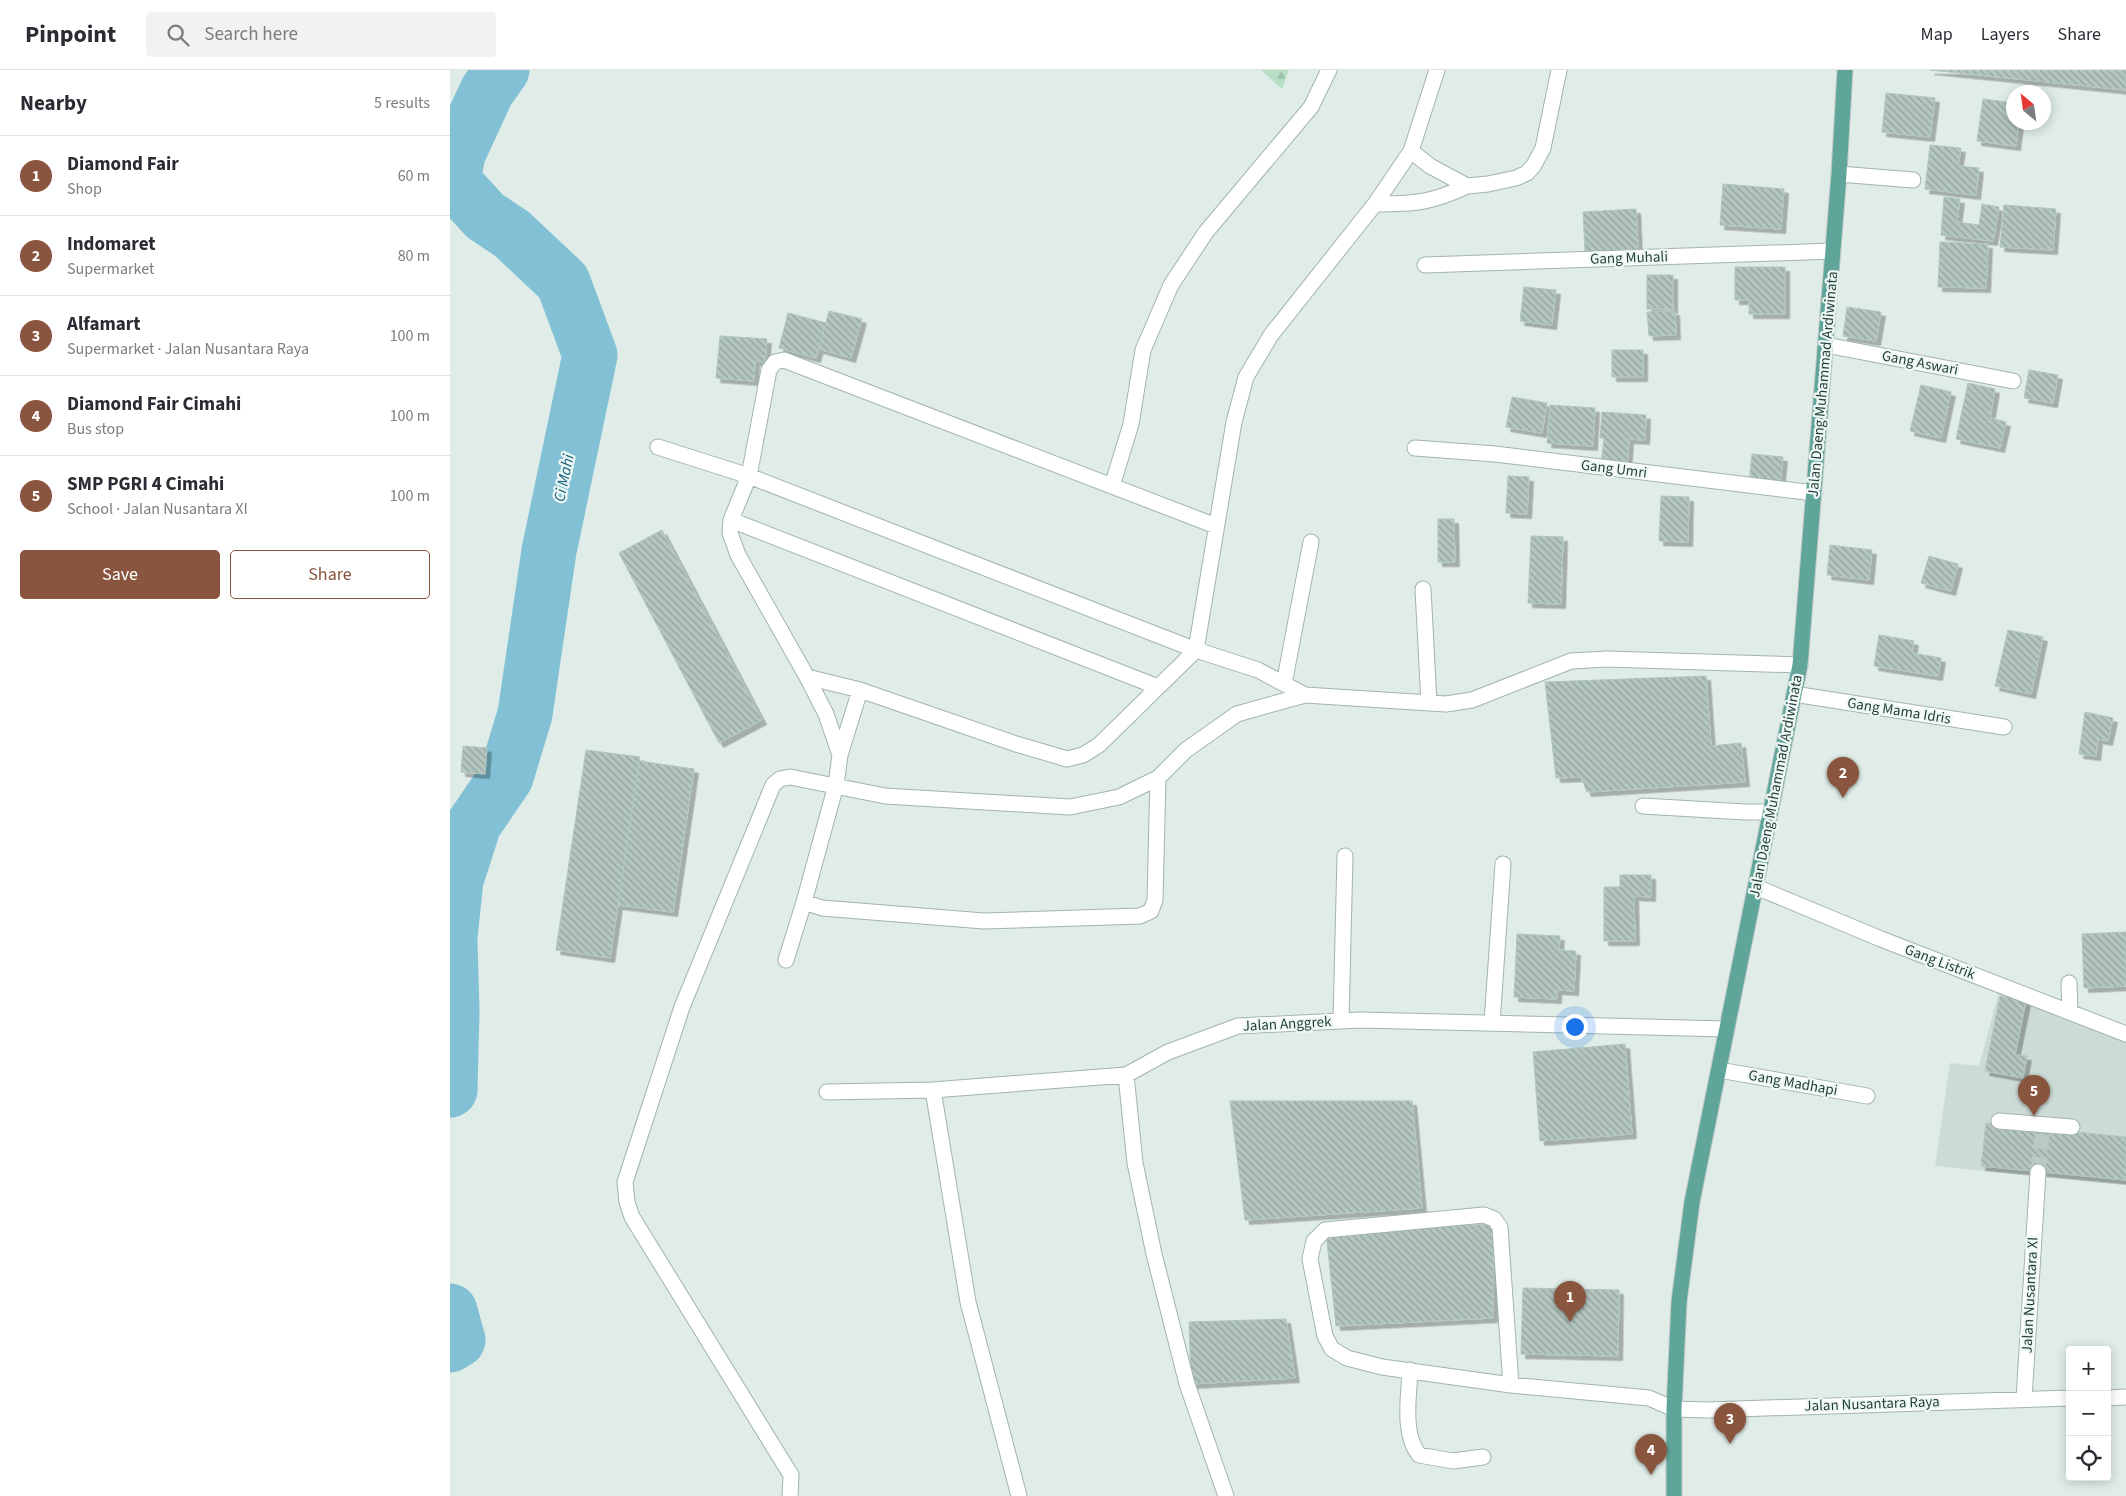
<!DOCTYPE html>
<html lang="en">
<head>
<meta charset="utf-8">
<style>
	body { margin:0; font-family:"Source Sans 3",sans-serif; background:#f2f2f3; color:#2b2b33 }
	.controls { position:absolute; right:15px; bottom:15px; display:grid; overflow:hidden; border-radius:5px; box-shadow:0 2px 12px #0003 }
	.controls button { width:45px; height:45px; display:grid; place-items:center; padding:0; border:0; border-bottom:1px solid #e1e1e2; background:#fff; color:#2b2b33; font:25px sans-serif }
	.compass { position:absolute; left:1556px; top:15px; width:45px; height:45px; border-radius:50%; background:#fff; box-shadow:0 2px 12px #0003; rotate:331deg }
	.you { position:absolute; left:1124px; top:956px; width:18px; height:18px; margin:-12px; border:4px solid #fff; border-radius:50%; background:#1a73e8; box-shadow:0 0 0 8px #1a73e833 }
	.badge { display:grid; place-items:center; width:32px; height:32px; border-radius:50%; background:#89553e; color:#fff; font-size:16px; font-weight:700 }
	.pin { position:absolute; translate:-50% -41px; filter:drop-shadow(0 1px 2px #0008) }
	.pin::after { content:''; position:absolute; top:26px; width:18px; height:15px; background:inherit; clip-path:polygon(0 0,100% 0,50% 100%) }
	.list { margin:0; padding:0; list-style:none }
	h2 { display:flex; justify-content:space-between; align-items:center; height:65px; margin:0; padding:0 20px; font-size:21px }
	h2 small { font-size:16px; font-weight:400; color:#7c7c81 }
	.list li { display:grid; grid-template-columns:32px 1fr auto; gap:15px; align-items:center; box-sizing:border-box; height:80px; padding:0 20px; border-top:1px solid #e1e1e2 }
	.list b { display:block; font-size:19px; white-space:nowrap }
	.list p { margin:0; font-size:16px; white-space:nowrap; color:#7c7c81 }
	.list em { font-size:16px; font-style:normal; color:#7c7c81 }
	.actions { display:flex; gap:10px; padding:15px 20px }
	.actions a { flex:1; padding:11px 0; border:1px solid #89553e; border-radius:5px; text-align:center; font-size:18px; color:#89553e }
	.actions .main { background:#89553e; color:#fff }
	.icon { flex:none; width:28px; height:28px; fill:none; stroke:currentColor; stroke-width:2; stroke-linecap:round; stroke-linejoin:round }
	.map { position:relative; flex:none; width:1676px; height:1426px; overflow:hidden }
	header { display:flex; align-items:center; gap:30px; box-sizing:border-box; height:70px; padding:0 25px; background:#fff; border-bottom:1px solid #e1e1e2 }
	header strong { font-size:24px }
	nav { display:flex; gap:28px; margin-inline-start:auto; font-size:18px }
	.search { width:350px; height:45px; background:#f2f2f3; display:flex; align-items:center; gap:12px; box-sizing:border-box; padding:0 18px; border-radius:5px; color:#7c7c81; font-size:19px }
	main { display:flex }
	aside { flex:1; background:#fff }
	.map>svg:first-child { display:block }
	.built { fill:#cddbd6 }
	.forest { fill:url(#forest-firs) }
	.lines { fill:none; stroke-linecap:round; stroke-linejoin:round }
	.river { stroke:#82c1d5; stroke-width:55 }
	.building { fill:url(#building-back-hatch); stroke:#b1c6bf; filter:url(#shadow) }
	.minor-tunnel { stroke:#b9c9c4; stroke-width:15; stroke-dasharray:15 8; stroke-linecap:butt }
	.minor-casing { stroke:#a2b4af; stroke-width:17 }
	.major-casing { stroke:#c0c9c7; stroke-width:17 }
	.minor { stroke:#fff; stroke-width:15 }
	.major { stroke:#60a599; stroke-width:15 }
	.labels { text-anchor:middle; dominant-baseline:central; stroke-width:4.5; stroke-linejoin:round; paint-order:stroke }
	.street-label { font-size:15px; fill:#1f3d38; stroke:#f0f8f5 }
	.water-label { font-size:16px; font-style:italic; fill:#15627d; stroke:#f0f8f5 }
</style>
</head>
<body>
<header>
<strong>Pinpoint</strong>
<div class="search"><svg class="icon" aria-label="search" viewBox="0 0 24 24"><circle cx="10" cy="10" r="6"/><path d="M15 15l6 6"/></svg>Search here</div>
<nav><a>Map</a><a>Layers</a><a>Share</a></nav>
</header>
<main>
<aside>
<h2>Nearby<small>5 results</small></h2>
<ul class="list">
<li><span class="badge">1</span><div><b>Diamond Fair</b><p>Shop</p></div><em>60 m</em></li>
<li><span class="badge">2</span><div><b>Indomaret</b><p>Supermarket</p></div><em>80 m</em></li>
<li><span class="badge">3</span><div><b>Alfamart</b><p>Supermarket · Jalan Nusantara Raya</p></div><em>100 m</em></li>
<li><span class="badge">4</span><div><b>Diamond Fair Cimahi</b><p>Bus stop</p></div><em>100 m</em></li>
<li><span class="badge">5</span><div><b>SMP PGRI 4 Cimahi</b><p>School · Jalan Nusantara XI</p></div><em>100 m</em></li>
</ul>
<div class="actions"><a class="main">Save</a><a>Share</a></div>
</aside>
<div class="map">
<svg width="1676" height="1426" viewBox="0 0 1676 1426">
	<defs>
		<pattern id="forest-firs" width="22" height="20" patternUnits="userSpaceOnUse" patternTransform="scale(1.25)"><rect width="22" height="20" fill="#b6dfc5"/><path d="M5 1l3.5 6h-7zM16 11l3.5 6h-7z" fill="#9cc0aa"/></pattern>
		<pattern id="building-back-hatch" width="6" height="6" patternUnits="userSpaceOnUse" patternTransform="scale(1.25)"><rect width="6" height="6" fill="#b4c6c0"/><path d="M-1 5l2 2M0 0l6 6M5-1l2 2" fill="none" stroke="#92a29d"/></pattern>
		<filter id="shadow"><feDropShadow dx="4.5" dy="4.5" stdDeviation="0" flood-color="#0004"/></filter>
	</defs>
	<rect width="100%" height="100%" fill="#dfece7"/>
	<path class="built" d="M 1549,921 L 1676,972 L 1676,1115 L 1485,1096 L 1500,993 L 1529,996 Z"/>
	<path class="forest" d="M 811,0 L 839,0 L 832,19 Z"/>
	<g class="lines">
		<path class="river" d="M 0,866 L 6,810 L 24,754 L 56,707 L 75,644 L 99,481 L 140,285 L 113,212 L 62,164 L 35,146 L 3,111 L 8,84 L 37,21 L 52,0
			M 0,871 L 2,941 L 0,1020
			M 0,1241 L 8,1270 L 0,1275"/>
	</g>
	<path class="building" d="M 1480,0 L 1676,0 L 1676,20 Z
		M 1436,23 L 1485,28 L 1480,67 L 1432,62 Z
		M 1533,29 L 1564,33 L 1564,52 L 1569,52 L 1566,76 L 1527,71 Z
		M 1480,75 L 1511,78 L 1508,96 L 1529,98 L 1526,125 L 1475,119 Z
		M 1273,114 L 1334,119 L 1331,159 L 1270,155 Z
		M 1494,127 L 1510,129 L 1507,152 L 1529,155 L 1532,134 L 1549,137 L 1543,171 L 1491,165 Z
		M 1554,135 L 1606,139 L 1603,180 L 1550,177 Z
		M 1186,139 L 1188,179 L 1135,182 L 1133,142 Z
		M 1490,172 L 1538,174 L 1536,218 L 1488,217 Z
		M 1285,197 L 1335,197 L 1335,244 L 1299,244 L 1299,230 L 1285,230 Z
		M 1197,205 L 1223,205 L 1223,239 L 1197,239 Z
		M 1074,217 L 1106,220 L 1102,255 L 1070,251 Z
		M 1397,237 L 1431,242 L 1426,271 L 1393,266 Z
		M 379,241 L 412,249 L 401,288 L 369,279 Z
		M 1225,241 L 1226,265 L 1199,266 L 1197,242 Z
		M 338,243 L 376,253 L 366,288 L 329,278 Z
		M 270,266 L 317,269 L 315,292 L 305,291 L 304,311 L 266,308 Z
		M 1162,280 L 1193,280 L 1193,307 L 1162,307 Z
		M 1579,300 L 1608,305 L 1603,333 L 1574,328 Z
		M 1518,313 L 1545,319 L 1540,348 L 1556,352 L 1550,378 L 1506,369 Z
		M 1471,315 L 1501,322 L 1491,368 L 1460,361 Z
		M 1062,327 L 1097,333 L 1092,363 L 1056,357 Z
		M 1100,335 L 1145,338 L 1143,376 L 1097,373 Z
		M 1152,342 L 1196,345 L 1195,370 L 1179,369 L 1177,397 L 1151,396 L 1154,368 L 1150,368 Z
		M 1302,384 L 1333,387 L 1330,416 L 1299,413 Z
		M 1058,406 L 1079,407 L 1077,444 L 1056,443 Z
		M 1211,426 L 1239,427 L 1238,472 L 1209,471 Z
		M 988,449 L 1004,449 L 1005,492 L 988,492 Z
		M 212,460 L 312,650 L 269,673 L 169,483 Z
		M 1081,466 L 1113,467 L 1111,534 L 1078,533 Z
		M 1380,475 L 1422,480 L 1419,510 L 1377,505 Z
		M 1479,486 L 1508,494 L 1501,521 L 1471,513 Z
		M 1558,560 L 1593,567 L 1581,624 L 1545,616 Z
		M 1429,565 L 1464,571 L 1462,583 L 1491,588 L 1488,606 L 1424,596 Z
		M 1256,606 L 1261,676 L 1291,673 L 1295,712 L 1137,722 L 1131,707 L 1106,708 L 1095,612 Z
		M 1635,642 L 1663,648 L 1658,671 L 1648,669 L 1646,686 L 1629,684 Z
		M 13,676 L 37,678 L 35,704 L 11,702 Z
		M 136,680 L 190,687 L 160,888 L 106,880 Z
		M 189,691 L 244,699 L 223,842 L 168,835 Z
		M 1170,805 L 1201,805 L 1201,827 L 1184,826 L 1185,871 L 1154,871 L 1154,817 L 1170,817 Z
		M 1676,862 L 1676,916 L 1634,918 L 1632,864 Z
		M 1067,864 L 1110,866 L 1109,880 L 1126,881 L 1124,921 L 1107,920 L 1107,929 L 1064,927 Z
		M 1550,926 L 1576,931 L 1565,985 L 1577,986 L 1573,1008 L 1535,1001 Z
		M 1175,974 L 1182,1064 L 1090,1071 L 1083,982 Z
		M 780,1031 L 962,1031 L 972,1138 L 795,1150 Z
		M 1536,1053 L 1676,1067 L 1676,1110 L 1531,1096 Z
		M 1044,1154 L 1043,1248 L 886,1256 L 876,1162 Z
		M 1073,1218 L 1169,1220 L 1168,1286 L 1071,1284 Z
		M 836,1249 L 845,1308 L 741,1314 L 739,1252 Z"/>
	<g class="lines">
		<path class="minor-tunnel" d="M 1588,1102 L 1593,1057"/>
		<g class="minor-casing">
			<path id="minor" d="M 961,81 L 980,96 L 1017,116 L 1038,114 L 1066,108 L 1077,103 L 1084,95 L 1093,78 L 1109,0
				M 1389,104 L 1463,110
				M 925,134 C 964,134 981,133 1017,116
				M 975,195 L 1383,181
				M 1376,275 L 1563,311
				M 208,377 L 299,406 L 746,580 L 808,600 L 855,625
				M 965,378 L 1045,384 L 1364,423
				M 662,416 L 681,354 L 693,280 L 721,215 L 756,162 L 861,37 L 879,0
				M 281,450 L 708,617
				M 973,519 L 979,633
				M 357,607 L 410,620 L 566,674 L 617,689 L 633,685 L 649,675 L 746,580 L 784,352 L 796,307 L 821,265 L 925,134 L 961,81 L 987,0
				M 834,614 L 861,472
				M 1344,624 L 1554,657
				M 390,685 L 376,644 L 357,607 L 288,485 L 280,463 L 281,450 L 299,406 L 319,300 L 325,292 L 334,290 L 766,456
				M 1193,736 L 1295,742 L 1320,742
				M 1306,817 L 1431,869 L 1676,964
				M 354,832 L 372,838 L 534,851 L 690,846 L 701,841 L 705,830 L 708,708
				M 336,890 L 354,832 L 386,715 L 390,685 L 410,620
				M 1619,913 L 1620,942
				M 891,951 L 895,786
				M 1042,953 L 1053,794
				M 1269,1000 L 1417,1026
				M 676,1005 L 685,1093 L 704,1184 L 737,1314 L 776,1426
				M 483,1020 L 518,1232 L 569,1426
				M 377,1022 L 483,1020 L 676,1005 L 718,982 L 788,956 L 910,950 L 1277,959
				M 1549,1051 L 1622,1057
				M 960,1300 C 959,1327 952,1363 969,1385 L 1003,1391 L 1033,1387
				M 1061,1315 L 1050,1157 L 1044,1149 L 1034,1145 L 875,1160 L 864,1171 L 860,1189 L 875,1266 L 882,1279 L 897,1288 L 932,1297 L 1061,1315 L 1199,1328 L 1224,1339 L 1258,1340 L 1620,1328
				M 1657,1328 L 1676,1327
				M 1574,1329 L 1588,1102
				M 340,1426 L 341,1405 L 182,1147 L 177,1132 L 175,1112 L 232,937 L 323,715 L 330,709 L 340,707 L 435,726 L 620,737 L 669,727 L 708,708 L 736,680 L 787,644 L 855,625 L 996,634 L 1022,630 L 1121,591 L 1157,589 L 1350,595"/>
		</g>
		<g class="major-casing">
			<path id="major" d="M 1224,1426 L 1224,1339 L 1229,1232 L 1242,1132 L 1350,595 L 1389,104 L 1395,0"/>
		</g>
		<use href="#minor" class="minor"/>
		<use href="#major" class="major"/>
	</g>
	<g class="labels">
		<g class="street-label">
			<text transform="translate(1179 188) rotate(-2)">Gang Muhali</text>
			<text transform="translate(1470 293) rotate(11)">Gang Aswari</text>
			<text transform="translate(1373 314) rotate(-85)">Jalan Daeng Muhammad Ardiwinata</text>
			<text transform="translate(1164 399) rotate(7)">Gang Umri</text>
			<text transform="translate(1449 641) rotate(9)">Gang Mama Idris</text>
			<text transform="translate(1326 716) rotate(-79)">Jalan Daeng Muhammad Ardiwinata</text>
			<text transform="translate(1490 892) rotate(21)">Gang Listrik</text>
			<text transform="translate(837 954) rotate(-3)">Jalan Anggrek</text>
			<text transform="translate(1343 1013) rotate(10)">Gang Madhapi</text>
			<text transform="translate(1580 1225) rotate(-87)">Jalan Nusantara XI</text>
			<text transform="translate(1422 1334) rotate(-2)">Jalan Nusantara Raya</text>
		</g>
		<g class="water-label">
			<text transform="translate(114 408) rotate(-78)">Ci Mahi</text>
		</g>
	</g>
</svg>
<div class="controls">
<button>+</button>
<button>−</button>
<button><svg class="icon" aria-label="locate" viewBox="0 0 24 24"><circle cx="12" cy="12" r="6"/><path d="M12 2v4M12 18v4M2 12h4M18 12h4"/></svg></button>
</div>
<svg class="compass" viewBox="-18 -18 36 36"><path d="M0-13l5 13h-10z" fill="#e53935"/><path d="M0 13l5-13h-10z" fill="#7c7c81"/></svg>
<div class="you"></div>
<div class="pin badge" style="left:1120px;top:1252px">1</div>
<div class="pin badge" style="left:1393px;top:728px">2</div>
<div class="pin badge" style="left:1280px;top:1374px">3</div>
<div class="pin badge" style="left:1201px;top:1405px">4</div>
<div class="pin badge" style="left:1584px;top:1046px">5</div>
</div>
</main>
</body>
</html>
